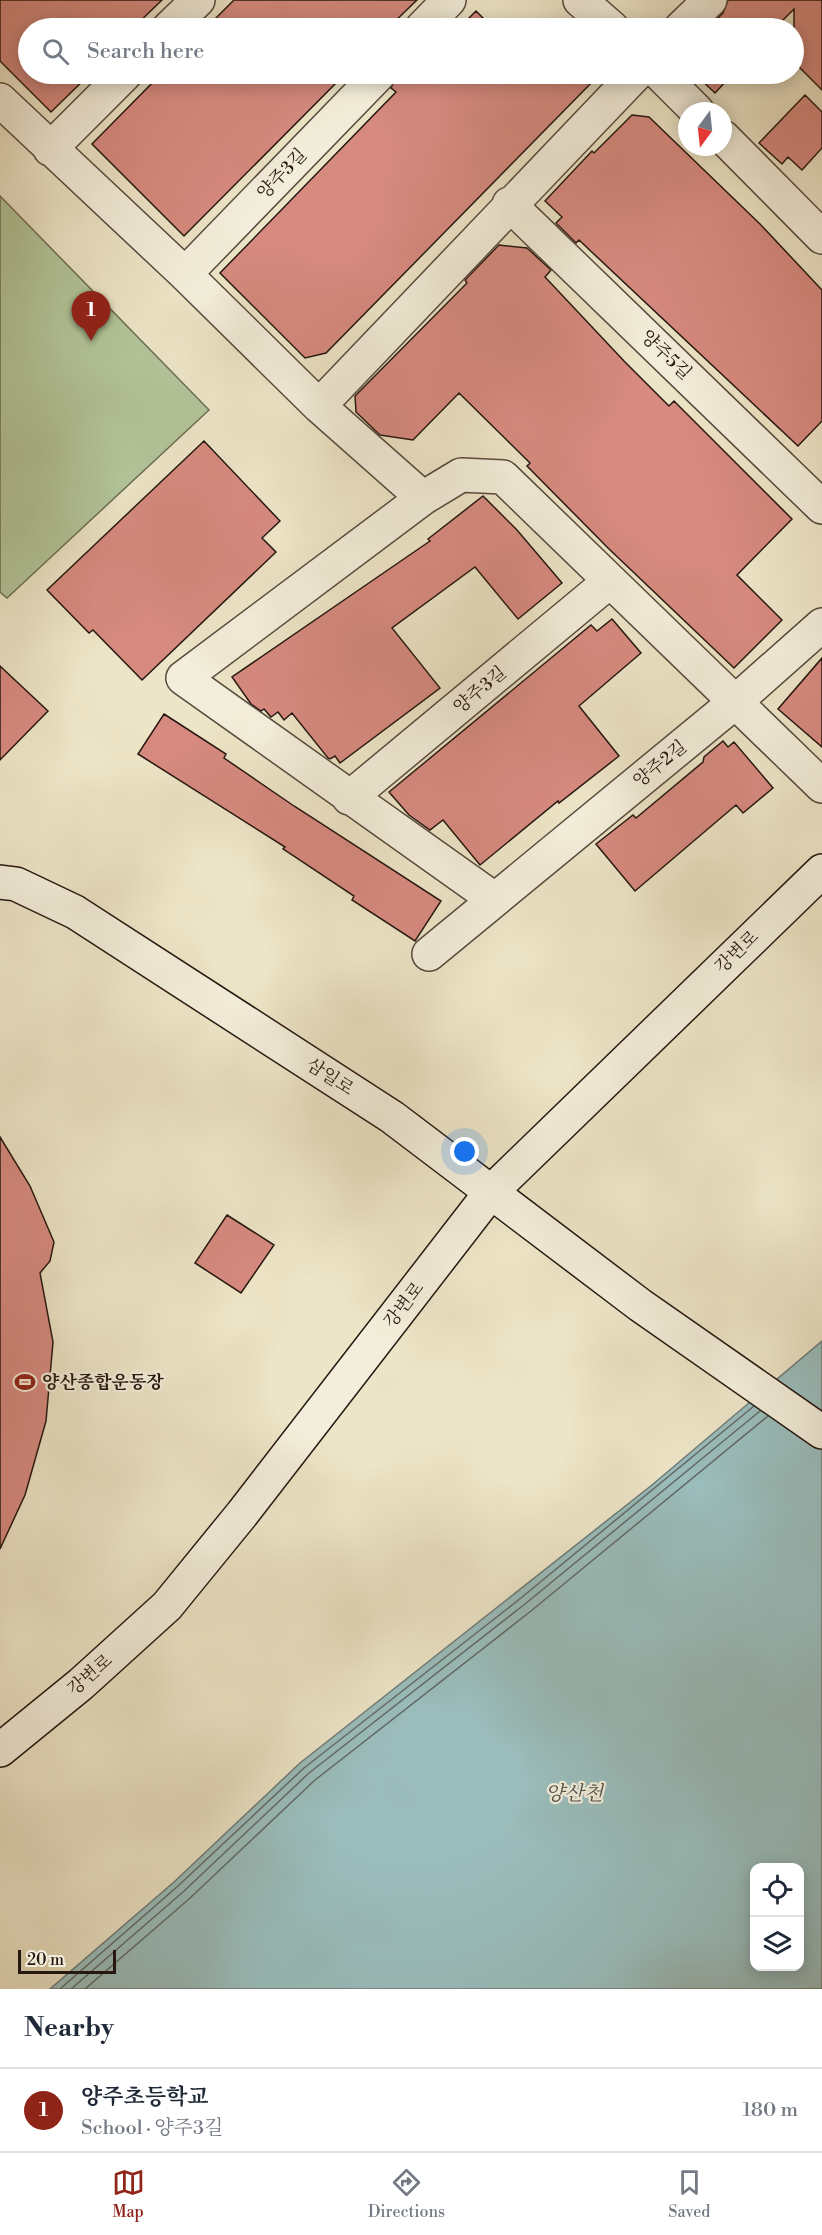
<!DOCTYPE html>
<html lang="en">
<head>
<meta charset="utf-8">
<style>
	body { margin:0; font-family:"Libre Bodoni","Noto Serif KR",serif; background:#f6f6f7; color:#1f2937 }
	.controls { position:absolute; right:18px; bottom:18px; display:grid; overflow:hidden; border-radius:12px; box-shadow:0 3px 15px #0003 }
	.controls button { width:54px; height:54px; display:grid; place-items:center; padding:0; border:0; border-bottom:2px solid #e0e1e3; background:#fff; color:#1f2937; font:30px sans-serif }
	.compass { position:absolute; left:678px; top:102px; width:54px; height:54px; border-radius:50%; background:#fff; box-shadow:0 3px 15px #0003; rotate:195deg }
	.scale { position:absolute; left:18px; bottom:15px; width:98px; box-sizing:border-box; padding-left:6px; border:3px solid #261710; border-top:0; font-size:16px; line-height:21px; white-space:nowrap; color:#261710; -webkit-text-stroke:4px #f3eedb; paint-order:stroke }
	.you { position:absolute; left:465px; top:1152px; width:21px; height:21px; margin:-15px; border:4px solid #fff; border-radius:50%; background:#1a73e8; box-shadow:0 0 0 9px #1a73e833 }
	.badge { display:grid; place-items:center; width:39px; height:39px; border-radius:50%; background:#8f2418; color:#fff; font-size:20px; font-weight:700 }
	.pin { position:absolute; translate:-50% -50px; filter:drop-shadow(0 2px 3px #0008) }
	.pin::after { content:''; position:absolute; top:32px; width:21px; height:18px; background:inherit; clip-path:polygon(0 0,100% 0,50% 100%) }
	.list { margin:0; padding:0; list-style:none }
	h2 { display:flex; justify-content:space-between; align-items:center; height:78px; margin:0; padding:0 24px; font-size:26px }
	h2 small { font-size:20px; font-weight:400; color:#747a83 }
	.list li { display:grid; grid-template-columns:39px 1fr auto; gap:18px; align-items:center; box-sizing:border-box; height:84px; padding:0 24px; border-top:2px solid #e0e1e3 }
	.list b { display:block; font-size:22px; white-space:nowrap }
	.list p { margin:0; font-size:20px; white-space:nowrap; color:#747a83 }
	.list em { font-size:20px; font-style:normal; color:#747a83 }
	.icon { flex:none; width:33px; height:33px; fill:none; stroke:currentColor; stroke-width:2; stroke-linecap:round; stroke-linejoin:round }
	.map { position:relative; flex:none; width:822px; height:1989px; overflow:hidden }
	.search { position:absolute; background:#fff; box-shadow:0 3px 15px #0003; left:18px; right:18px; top:18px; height:66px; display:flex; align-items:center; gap:15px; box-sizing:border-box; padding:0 21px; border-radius:33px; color:#747a83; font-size:22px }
	.sheet { height:162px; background:#fff }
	nav { display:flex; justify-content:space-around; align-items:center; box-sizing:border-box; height:84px; border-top:2px solid #e0e1e3; background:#fff; font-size:16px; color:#747a83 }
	nav a { display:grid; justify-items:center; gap:3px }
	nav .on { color:#8f2418 }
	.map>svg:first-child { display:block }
	.green { fill:#b3c69a; stroke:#6c6e55; stroke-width:1.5 }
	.water { fill:#9abdbc; stroke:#6c7b77; stroke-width:1.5; fill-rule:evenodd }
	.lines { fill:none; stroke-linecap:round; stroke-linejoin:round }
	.shore { stroke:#606a66; stroke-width:1.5 }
	.building { fill:#d78a80; stroke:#261710; stroke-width:1.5 }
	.street-casing { stroke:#584a3e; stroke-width:36 }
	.secondary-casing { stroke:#261710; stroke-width:36 }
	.street { stroke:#f3eedb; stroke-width:33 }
	.secondary { stroke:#f3eedb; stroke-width:33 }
	.labels { text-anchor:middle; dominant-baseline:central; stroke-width:4.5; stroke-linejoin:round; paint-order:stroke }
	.street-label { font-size:18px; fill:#261710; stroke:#f3eedb }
	.poi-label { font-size:18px; font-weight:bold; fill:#261710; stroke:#f3eedb; text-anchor:start }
	.water-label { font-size:20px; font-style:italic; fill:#4f514c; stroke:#f3eedb }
</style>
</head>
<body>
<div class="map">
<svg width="822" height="1989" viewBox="0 0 822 1989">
	<rect width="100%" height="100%" fill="#ede5c7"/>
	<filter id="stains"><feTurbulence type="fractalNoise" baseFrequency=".00333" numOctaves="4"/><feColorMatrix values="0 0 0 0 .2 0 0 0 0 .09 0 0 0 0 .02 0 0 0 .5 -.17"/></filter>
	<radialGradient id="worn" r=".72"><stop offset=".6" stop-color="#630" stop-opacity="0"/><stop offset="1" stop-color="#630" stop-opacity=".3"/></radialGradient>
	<path class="green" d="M 0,196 L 209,410 L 7,598 L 0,592 Z"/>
	<path class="water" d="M 822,1341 L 822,1989 L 50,1989 L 174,1882 L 300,1763 L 652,1485 ZM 754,1868 L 800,1868 L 800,1966 L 754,1966 Z"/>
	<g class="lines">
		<path class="shore" d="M 60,1989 L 178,1886 L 304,1768 L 521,1598 L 754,1406
			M 71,1989 L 183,1892 L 309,1773 L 525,1604 L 760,1411
			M 85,1989 L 189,1899 L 315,1780 L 531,1611 L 768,1416"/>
	</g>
	<path class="building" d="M 0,0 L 162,0 L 133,28 L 28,28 L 28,74 L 90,74 L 51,112 L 0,61 Z
		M 234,0 L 417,0 L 388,28 L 206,28 Z
		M 728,0 L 822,0 L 822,90 L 794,62 L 794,9 L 775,28 L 723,28 L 715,21 L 723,13 Z
		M 476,11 L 493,28 L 459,28 Z
		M 161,74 L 345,74 L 184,236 L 92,144 Z
		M 397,74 L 600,74 L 326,353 L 305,358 L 220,273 L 396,92 L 391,88 Z
		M 695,74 L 733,74 L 715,93 Z
		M 805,95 L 822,112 L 822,148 L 802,170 L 788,157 L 782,164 L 759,143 Z
		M 632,115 L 649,117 L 760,224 L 822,290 L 822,421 L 798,446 L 579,240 L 576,243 L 556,223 L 562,217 L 545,201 L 592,151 L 594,153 Z
		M 499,245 L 527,248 L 551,270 L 545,277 L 624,361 L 669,406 L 674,401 L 792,519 L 737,575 L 782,620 L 734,668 L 608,548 L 527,466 L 530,463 L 459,393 L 413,440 L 380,435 L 356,412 L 355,396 L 467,283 L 465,280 Z
		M 204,441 L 280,521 L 262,538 L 276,552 L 142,680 L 93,630 L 89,633 L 47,590 Z
		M 483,496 L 517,530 L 562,583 L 518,619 L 475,567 L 392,628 L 440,688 L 340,763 L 335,756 L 330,759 L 328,758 L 292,713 L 284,720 L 278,712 L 271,717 L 264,709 L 261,711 L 251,704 L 232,677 L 430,541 L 428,539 Z
		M 612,619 L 641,653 L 579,706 L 619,756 L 559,803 L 558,801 L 480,865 L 443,820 L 430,830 L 409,815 L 389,792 L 591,625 L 597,631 Z
		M 822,658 L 822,747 L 778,709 Z
		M 0,666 L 48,711 L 0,760 Z
		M 164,714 L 226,754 L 224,758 L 294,806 L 441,901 L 415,941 L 352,900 L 354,896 L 283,849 L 285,847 L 138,754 Z
		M 723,741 L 728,747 L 734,742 L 773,788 L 743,813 L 736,805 L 635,891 L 596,844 L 633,815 L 636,818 L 703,762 L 704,757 Z
		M 0,1137 L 30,1186 L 54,1242 L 50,1261 L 40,1273 L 53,1342 L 46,1421 L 25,1495 L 0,1549 Z
		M 227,1215 L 274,1245 L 241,1293 L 195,1263 Z"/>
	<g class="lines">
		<g class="street-casing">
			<path id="street" d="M 580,0 L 612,28
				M 169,28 L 198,0
				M 422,28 L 449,0
				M 681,28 L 710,0
				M 660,74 L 697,111
				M 0,100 L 185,274 L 319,406 L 423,498
				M 723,137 L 822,237
				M 50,149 L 125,74
				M 509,204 L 822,507
				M 185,274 L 379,74
				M 319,406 L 636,74
				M 349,798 L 610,581
				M 494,899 L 183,678 L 423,498 L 461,475 L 503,477 L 822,786
				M 429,954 L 734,703 L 822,625"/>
		</g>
		<g class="secondary-casing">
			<path id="secondary" d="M 0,882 L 16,884 L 75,912 L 392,1117 L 640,1305 L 822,1432
				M 0,1750 L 81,1684 L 167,1606 L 242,1514 L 491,1192 L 822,871"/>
		</g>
		<use href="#street" class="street"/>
		<use href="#secondary" class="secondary"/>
	</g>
	<defs>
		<g id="stadium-bare" transform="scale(1.62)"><path d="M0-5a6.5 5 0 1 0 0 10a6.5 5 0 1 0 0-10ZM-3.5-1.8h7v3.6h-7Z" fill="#8f2418" stroke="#f3eedb" stroke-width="2.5" paint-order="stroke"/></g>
	</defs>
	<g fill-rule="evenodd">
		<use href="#stadium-bare" x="25" y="1382"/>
	</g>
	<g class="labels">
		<g class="street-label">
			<text transform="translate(282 174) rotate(-46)">양주3길</text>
			<text transform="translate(666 355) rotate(44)">양주5길</text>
			<text transform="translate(480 690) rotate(-40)">양주3길</text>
			<text transform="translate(660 764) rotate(-39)">양주2길</text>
			<text transform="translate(737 952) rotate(-44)">강변로</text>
			<text transform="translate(330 1077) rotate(33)">삼일로</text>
			<text transform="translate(404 1305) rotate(-52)">강변로</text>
			<text transform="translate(90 1675) rotate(-41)">강변로</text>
		</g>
		<g class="poi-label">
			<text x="42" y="1382">양산종합운동장</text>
		</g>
		<g class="water-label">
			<text x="574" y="1794">양산천</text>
		</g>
	</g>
	<rect width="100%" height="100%" filter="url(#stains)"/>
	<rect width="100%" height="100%" fill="url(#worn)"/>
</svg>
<div class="controls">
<button><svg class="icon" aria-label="locate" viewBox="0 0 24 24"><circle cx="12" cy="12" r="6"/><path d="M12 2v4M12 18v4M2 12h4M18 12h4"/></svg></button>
<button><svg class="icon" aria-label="layers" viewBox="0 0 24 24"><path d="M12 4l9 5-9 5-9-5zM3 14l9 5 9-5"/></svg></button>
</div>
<svg class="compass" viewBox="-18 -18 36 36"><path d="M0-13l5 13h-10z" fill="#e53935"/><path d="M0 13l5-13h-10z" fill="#747a83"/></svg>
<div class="scale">20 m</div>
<div class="you"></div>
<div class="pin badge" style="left:91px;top:341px">1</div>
<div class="search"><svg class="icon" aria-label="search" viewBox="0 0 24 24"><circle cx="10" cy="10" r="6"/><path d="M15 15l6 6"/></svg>Search here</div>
</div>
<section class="sheet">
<h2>Nearby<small></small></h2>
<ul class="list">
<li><span class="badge">1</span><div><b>양주초등학교</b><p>School · 양주3길</p></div><em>180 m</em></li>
</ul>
</section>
<nav>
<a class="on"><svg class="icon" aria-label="map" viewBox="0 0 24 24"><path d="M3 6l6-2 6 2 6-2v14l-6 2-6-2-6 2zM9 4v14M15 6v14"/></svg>Map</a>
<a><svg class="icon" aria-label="directions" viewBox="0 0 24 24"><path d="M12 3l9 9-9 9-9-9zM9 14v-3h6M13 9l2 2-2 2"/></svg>Directions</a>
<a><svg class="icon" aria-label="saved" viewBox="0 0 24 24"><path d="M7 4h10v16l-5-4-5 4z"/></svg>Saved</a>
</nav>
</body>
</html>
